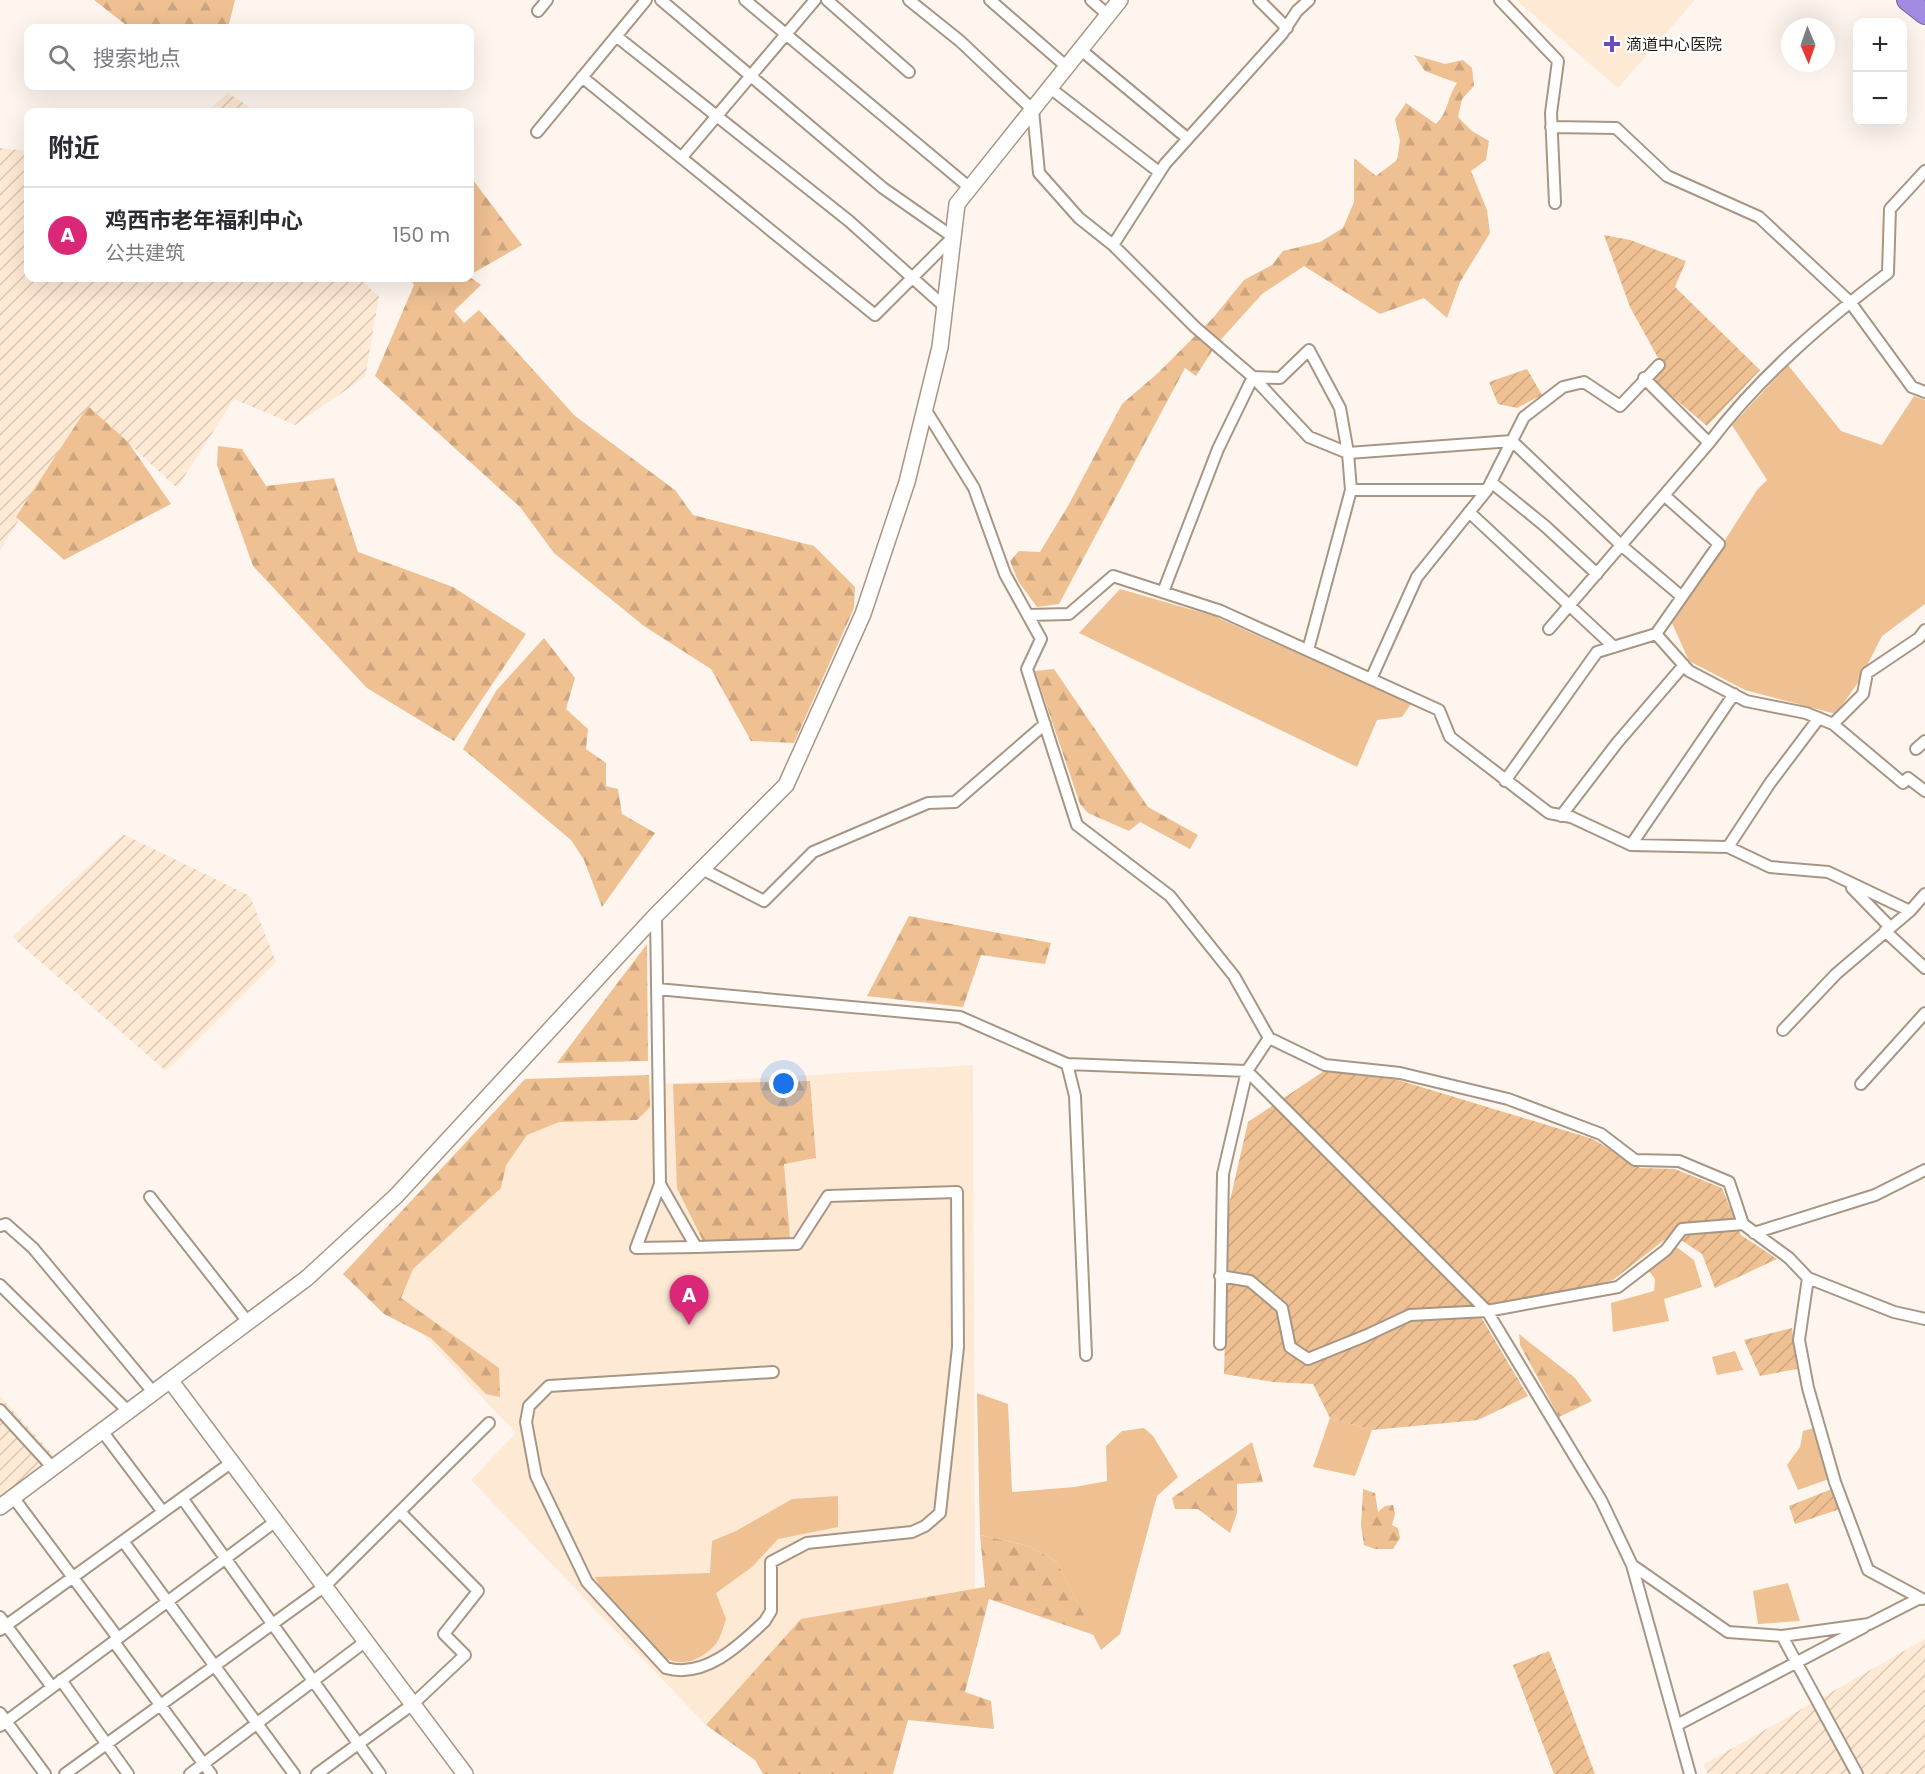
<!DOCTYPE html>
<html lang="zh">
<head>
<meta charset="utf-8">
<style>
	body { margin:0; font-family:Poppins,"Noto Sans SC",sans-serif; background:#f7f7f7; color:#2b2b33 }
	.controls { position:absolute; right:18px; top:18px; display:grid; overflow:hidden; border-radius:12px; box-shadow:0 6px 24px #0002 }
	.controls button { width:54px; height:54px; display:grid; place-items:center; padding:0; border:0; border-bottom:2px solid #e1e1e2; background:#fff; color:#2b2b33; font:30px sans-serif }
	.compass { position:absolute; left:1781px; top:18px; width:54px; height:54px; border-radius:50%; background:#fff; box-shadow:0 6px 24px #0002; rotate:178deg }
	.you { position:absolute; left:784px; top:1084px; width:21px; height:21px; margin:-15px; border:4px solid #fff; border-radius:50%; background:#1a73e8; box-shadow:0 0 0 9px #1a73e833 }
	.badge { display:grid; place-items:center; width:39px; height:39px; border-radius:50%; background:#db2777; color:#fff; font-size:20px; font-weight:700 }
	.pin { position:absolute; translate:-50% -50px; filter:drop-shadow(0 2px 3px #0008) }
	.pin::after { content:''; position:absolute; top:32px; width:21px; height:18px; background:inherit; clip-path:polygon(0 0,100% 0,50% 100%) }
	.list { margin:0; padding:0; list-style:none }
	h2 { display:flex; justify-content:space-between; align-items:center; height:78px; margin:0; padding:0 24px; font-size:26px }
	h2 small { font-size:20px; font-weight:400; color:#7c7c81 }
	.list li { display:grid; grid-template-columns:39px 1fr auto; gap:18px; align-items:center; box-sizing:border-box; height:96px; padding:0 24px; border-top:2px solid #e1e1e2 }
	.list b { display:block; font-size:22px; white-space:nowrap }
	.list p { margin:0; font-size:20px; white-space:nowrap; color:#7c7c81 }
	.list em { font-size:20px; font-style:normal; color:#7c7c81 }
	.icon { flex:none; width:33px; height:33px; fill:none; stroke:currentColor; stroke-width:2; stroke-linecap:round; stroke-linejoin:round }
	.map { position:relative; flex:none; width:1925px; height:1774px; overflow:hidden }
	.search { position:absolute; background:#fff; box-shadow:0 6px 24px #0002; left:24px; top:24px; width:450px; height:66px; display:flex; align-items:center; gap:15px; box-sizing:border-box; padding:0 21px; border-radius:12px; color:#7c7c81; font-size:22px }
	.panel { position:absolute; background:#fff; box-shadow:0 6px 24px #0002; left:24px; top:108px; width:450px; height:174px; border-radius:12px }
	.map>svg:first-child { display:block }
	.built { fill:#fee9d5 }
	.industrial { fill:url(#industrial-furrows) }
	.green { fill:#eec092 }
	.forest { fill:url(#forest-firs) }
	.garden { fill:url(#garden-furrows) }
	.lines { fill:none; stroke-linecap:round; stroke-linejoin:round }
	.street-casing { stroke:#a89684; stroke-width:14 }
	.secondary-casing { stroke:#a89684; stroke-width:18 }
	.highway-casing { stroke:#76659a; stroke-width:22 }
	.street { stroke:#fff; stroke-width:10 }
	.secondary { stroke:#fff; stroke-width:15 }
	.highway { stroke:#a28ce1; stroke-width:20 }
	.poi-dot { fill:#7248c1; stroke:#fff; stroke-width:2 }
	.labels { text-anchor:middle; dominant-baseline:central; stroke-width:4.5; stroke-linejoin:round; paint-order:stroke }
	.poi-label { font-size:16px; fill:#231c15; stroke:#fff; text-anchor:start }
</style>
</head>
<body>
<div class="map">
<svg width="1925" height="1774" viewBox="0 0 1925 1774">
	<defs>
		<pattern id="industrial-furrows" width="10" height="10" patternUnits="userSpaceOnUse" patternTransform="scale(1.5)"><rect width="10" height="10" fill="#fee9d5"/><path d="M-1 1l2-2M0 10L10 0M9 11l2-2" fill="none" stroke="#d9c7b6"/></pattern>
		<pattern id="forest-firs" width="22" height="20" patternUnits="userSpaceOnUse" patternTransform="scale(1.5)"><rect width="22" height="20" fill="#eec092"/><path d="M5 1l3.5 6h-7zM16 11l3.5 6h-7z" fill="#cca47d"/></pattern>
		<pattern id="garden-furrows" width="10" height="10" patternUnits="userSpaceOnUse" patternTransform="scale(1.5)"><rect width="10" height="10" fill="#eec092"/><path d="M-1 1l2-2M0 10L10 0M9 11l2-2" fill="none" stroke="#cca47d"/></pattern>
	</defs>
	<rect width="100%" height="100%" fill="#fef6ee"/>
	<path class="built" d="M 1516,0 L 1695,0 L 1618,88 Z
		M 973,1065 L 975,1600 L 796,1625 L 706,1725 L 471,1480 L 516,1433 L 368,1276 L 534,1092 Z"/>
	<path class="industrial" d="M 228,93 L 257,112 L 205,112 Z
		M 0,148 L 28,151 L 28,278 L 359,278 L 379,297 L 365,377 L 295,425 L 234,399 L 177,488 L 88,406 L 0,551 Z
		M 123,834 L 250,896 L 276,962 L 166,1071 L 12,937 Z
		M 0,1396 L 54,1456 L 0,1497 Z
		M 1925,1639 L 1925,1774 L 1708,1774 L 1703,1765 Z"/>
	<path class="green" d="M 1788,365 L 1841,431 L 1882,445 L 1914,396 L 1925,400 L 1925,604 L 1882,636 L 1859,681 L 1836,714 L 1745,690 L 1689,661 L 1672,623 L 1757,490 L 1767,480 L 1732,425 Z
		M 1120,589 L 1214,616 L 1411,704 L 1402,717 L 1377,720 L 1357,767 L 1079,633 Z
		M 1675,1246 L 1694,1260 L 1702,1287 L 1664,1299 L 1669,1321 L 1613,1332 L 1611,1303 L 1654,1291 L 1655,1279 L 1648,1270 Z
		M 1735,1351 L 1743,1370 L 1717,1375 L 1712,1357 Z
		M 977,1393 L 1008,1404 L 1012,1492 L 1075,1487 L 1107,1481 L 1106,1446 L 1122,1431 L 1144,1428 L 1153,1436 L 1178,1477 L 1157,1496 L 1120,1634 L 1101,1650 L 1057,1562 L 1029,1546 L 980,1535 Z
		M 1330,1418 L 1372,1430 L 1355,1476 L 1313,1467 Z
		M 1814,1428 L 1829,1479 L 1798,1490 L 1787,1465 L 1800,1447 L 1803,1431 Z
		M 838,1496 L 838,1527 L 778,1539 L 752,1567 L 716,1593 L 726,1619 C 723,1627 721,1638 715,1645 C 707,1654 692,1664 678,1662 C 648,1658 608,1602 595,1577 L 710,1573 L 712,1541 L 736,1531 L 792,1499 Z
		M 1788,1583 L 1800,1621 L 1758,1624 L 1753,1591 Z"/>
	<path class="forest" d="M 94,0 L 235,0 L 228,28 L 130,28 Z
		M 1414,55 L 1445,64 L 1463,60 L 1472,68 L 1474,86 L 1462,99 L 1458,117 L 1472,131 L 1489,141 L 1486,160 L 1471,171 L 1487,210 L 1490,233 L 1460,282 L 1447,318 L 1424,298 L 1380,314 L 1304,266 L 1262,294 L 1216,345 L 1196,376 L 1185,368 L 1059,604 L 1037,607 L 1018,581 L 1010,561 L 1019,551 L 1040,552 L 1068,506 L 1122,404 L 1158,373 L 1213,318 L 1244,280 L 1272,265 L 1283,251 L 1320,242 L 1343,228 L 1354,202 L 1354,158 L 1376,176 L 1397,160 L 1400,141 L 1395,119 L 1406,103 L 1436,124 C 1450,109 1446,100 1457,83 L 1425,71 Z
		M 470,176 L 522,245 L 470,275 Z
		M 470,277 L 481,285 L 454,311 L 464,323 L 479,310 L 575,416 L 675,490 L 693,515 L 814,546 L 855,587 L 854,608 L 794,743 L 751,741 L 711,669 L 644,626 L 554,553 L 520,507 L 375,376 L 414,285 L 410,278 Z
		M 88,406 L 128,442 L 171,504 L 64,560 L 16,517 Z
		M 218,446 L 242,449 L 266,486 L 334,478 L 358,552 L 453,587 L 526,634 L 454,741 L 367,688 L 253,566 L 217,465 Z
		M 544,638 L 575,678 L 566,709 L 588,729 L 586,749 L 606,763 L 606,786 L 618,789 L 622,814 L 655,833 L 602,907 L 584,860 L 571,840 L 463,749 L 496,691 Z
		M 1054,669 L 1148,807 L 1198,835 L 1190,849 L 1140,822 L 1129,831 L 1088,813 L 1080,804 L 1035,671 Z
		M 909,916 L 1051,943 L 1045,964 L 981,955 L 963,1007 L 867,996 Z
		M 647,944 L 648,1061 L 557,1063 Z
		M 649,1075 L 650,1107 L 637,1120 L 559,1122 L 527,1135 L 506,1165 L 501,1188 L 413,1269 L 401,1298 L 499,1368 L 500,1397 L 486,1394 L 431,1338 L 384,1314 L 343,1274 L 525,1079 Z
		M 810,1081 L 816,1158 L 784,1164 L 790,1238 L 703,1241 L 677,1188 L 673,1084 Z
		M 1519,1334 L 1575,1378 L 1592,1401 L 1559,1417 L 1520,1345 Z
		M 1252,1442 L 1263,1482 L 1237,1484 L 1237,1513 L 1230,1533 L 1198,1509 L 1175,1509 L 1172,1498 Z
		M 1363,1489 L 1375,1493 L 1378,1512 L 1385,1506 L 1393,1505 L 1395,1514 L 1392,1525 L 1398,1528 L 1400,1538 L 1393,1549 L 1375,1549 L 1364,1545 L 1361,1526 Z
		M 980,1535 L 1029,1546 L 1057,1562 L 1094,1635 L 989,1599 L 965,1692 L 991,1701 L 994,1729 L 908,1720 L 893,1774 L 763,1774 L 755,1760 L 706,1725 L 801,1619 L 985,1587 Z"/>
	<path class="garden" d="M 1604,235 L 1630,240 L 1686,261 L 1675,287 L 1760,370 L 1707,426 L 1652,379 L 1663,367 L 1630,307 Z
		M 1527,369 L 1542,395 L 1517,408 L 1498,404 L 1489,382 Z
		M 1324,1071 L 1398,1080 L 1593,1139 L 1640,1168 L 1675,1169 L 1722,1188 L 1741,1235 L 1777,1259 L 1715,1288 L 1702,1254 L 1672,1234 L 1613,1280 L 1481,1317 L 1528,1396 L 1478,1420 L 1372,1430 L 1330,1418 L 1313,1384 L 1273,1382 L 1224,1374 L 1229,1205 L 1248,1122 Z
		M 1792,1328 L 1797,1369 L 1760,1376 L 1744,1340 Z
		M 1832,1489 L 1840,1509 L 1795,1524 L 1789,1506 Z
		M 1549,1651 L 1595,1774 L 1554,1774 L 1513,1665 Z"/>
	<g class="lines">
		<g class="street-casing">
			<path id="street" d="M 745,0 L 970,188
				M 827,0 L 909,72
				M 909,0 L 960,41 L 1033,110 L 1039,173 L 1079,218 L 1113,245 L 1195,327 L 1253,377 L 1309,437 L 1348,453 L 1351,490 L 1487,490
				M 990,0 L 1067,67
				M 1091,0 L 1108,15
				M 1259,0 L 1287,28
				M 1500,0 L 1558,61 L 1551,113 L 1555,203
				M 538,11 L 547,0
				M 616,36 L 849,221 L 945,307
				M 1081,50 L 1187,138
				M 582,77 L 875,315 L 953,237 L 883,188 L 661,0
				M 1050,88 L 1159,172
				M 1551,127 L 1616,128 L 1667,176 L 1759,217 L 1850,302 L 1912,387 L 1925,392
				M 537,132 L 646,0
				M 682,157 L 815,0
				M 1113,245 L 1165,164 L 1282,34 L 1297,11 L 1309,0
				M 925,409 L 974,488 L 1005,574 L 1041,639 L 1027,669 L 1077,825 L 1170,896 L 1234,976 L 1269,1038 L 1247,1071 L 1487,1311 L 1601,1500 L 1632,1565 L 1728,1632 L 1782,1636 L 1869,1624 L 1918,1599
				M 1709,443 C 1759,377 1822,323 1888,273 L 1890,209 L 1925,171
				M 1491,482 L 1545,526 L 1597,574
				M 1665,496 L 1719,544 L 1656,634 L 1689,671 L 1746,701 L 1806,713 L 1833,724 L 1863,694 L 1867,673 L 1919,638 L 1925,630
				M 1469,512 L 1614,647
				M 1163,592 L 1218,449 L 1253,377 L 1280,378 L 1309,350 L 1340,408 L 1348,453 L 1512,441 L 1622,546 L 1681,596
				M 1028,615 L 1069,614 L 1113,576 L 1221,611 L 1439,710 L 1450,737 L 1549,813 L 1571,817 L 1631,845 L 1728,847 L 1770,867 L 1828,872 L 1910,911
				M 1549,629 L 1709,443 L 1644,378
				M 1308,650 L 1351,490
				M 1371,679 L 1417,577 L 1487,490 L 1524,417 L 1563,387 L 1584,382 L 1620,406 L 1659,365
				M 1833,724 L 1903,783 L 1908,778 L 1925,791
				M 1916,749 L 1925,741
				M 1505,781 L 1597,652 L 1656,634
				M 1561,816 L 1617,743 L 1684,665
				M 1631,845 L 1734,694
				M 1728,847 L 1770,783 L 1819,718
				M 702,869 L 764,901 L 813,852 L 928,803 L 955,802 L 1045,724
				M 1852,888 L 1890,927
				M 656,915 L 660,1184 L 636,1248 L 696,1247
				M 1885,931 L 1925,968
				M 657,989 L 960,1017 L 1067,1064 L 1075,1096 L 1086,1355
				M 1783,1030 L 1836,974 L 1910,911 L 1925,894
				M 1269,1038 L 1325,1065 L 1400,1073 L 1508,1099 L 1601,1134 L 1635,1160 L 1679,1161 L 1729,1182 L 1743,1224 L 1789,1258 L 1808,1278 L 1894,1312 L 1925,1319
				M 1067,1064 L 1247,1071 L 1223,1174 L 1220,1344
				M 1861,1084 L 1925,1013
				M 660,1184 L 696,1247 L 797,1244 L 828,1196 L 957,1192 L 958,1347 L 940,1513 L 925,1526 L 912,1532 L 807,1543 L 771,1562 L 771,1611 L 765,1621 C 739,1646 704,1679 666,1668 L 587,1582 L 536,1476 L 526,1422 L 529,1406 L 549,1386 L 773,1372
				M 150,1197 L 248,1322
				M 0,1226 L 6,1224 L 33,1248 L 153,1392
				M 1754,1233 L 1875,1195 L 1925,1170
				M 1220,1276 L 1250,1281 L 1282,1308 L 1290,1347 L 1308,1359 L 1365,1336 L 1410,1315 L 1487,1311 L 1618,1287 L 1666,1250 L 1682,1229 L 1743,1224
				M 1808,1278 L 1799,1340 L 1808,1388 L 1835,1482 L 1868,1570 L 1922,1599
				M 0,1285 L 128,1411
				M 0,1410 L 53,1468
				M 102,1431 L 163,1512
				M 13,1497 L 118,1638
				M 182,1498 L 380,1774
				M 123,1541 L 294,1774
				M 1632,1565 L 1690,1774
				M 0,1617 L 52,1687
				M 0,1630 L 232,1462
				M 1782,1636 L 1857,1774
				M 114,1642 L 211,1774
				M 61,1680 L 128,1774
				M 0,1713 L 45,1774
				M 1677,1725 L 1864,1627
				M 0,1726 L 276,1521
				M 65,1774 L 325,1586 L 489,1423
				M 190,1774 L 366,1641
				M 317,1774 L 413,1704 L 465,1655 L 444,1634 L 478,1591 L 400,1512"/>
		</g>
		<g class="secondary-casing">
			<path id="secondary" d="M 170,1380 L 465,1774
				M 0,1507 L 307,1278 L 396,1196 L 656,915 L 786,785 L 863,614 L 907,482 L 940,347 L 957,204 L 1120,0"/>
		</g>
		<g class="highway-casing">
			<path id="highway" d="M 1907,0 L 1925,14"/>
		</g>
		<use href="#street" class="street"/>
		<use href="#secondary" class="secondary"/>
		<use href="#highway" class="highway"/>
	</g>
	<path class="poi-dot" d="M1609 35h6v6h6v6h-6v6h-6v-6h-6v-6h6z"/>
	<g class="labels">
		<g class="poi-label">
			<text x="1626" y="44">滴道中心医院</text>
		</g>
	</g>
</svg>
<div class="controls">
<button>+</button>
<button>−</button>
</div>
<svg class="compass" viewBox="-18 -18 36 36"><path d="M0-13l5 13h-10z" fill="#e53935"/><path d="M0 13l5-13h-10z" fill="#7c7c81"/></svg>
<div class="you"></div>
<div class="pin badge" style="left:689px;top:1325px">A</div>
<div class="search"><svg class="icon" aria-label="search" viewBox="0 0 24 24"><circle cx="10" cy="10" r="6"/><path d="M15 15l6 6"/></svg>搜索地点</div>
<section class="panel">
<h2>附近<small></small></h2>
<ul class="list">
<li><span class="badge">A</span><div><b>鸡西市老年福利中心</b><p>公共建筑</p></div><em>150 m</em></li>
</ul>
</section>
</div>
</body>
</html>
